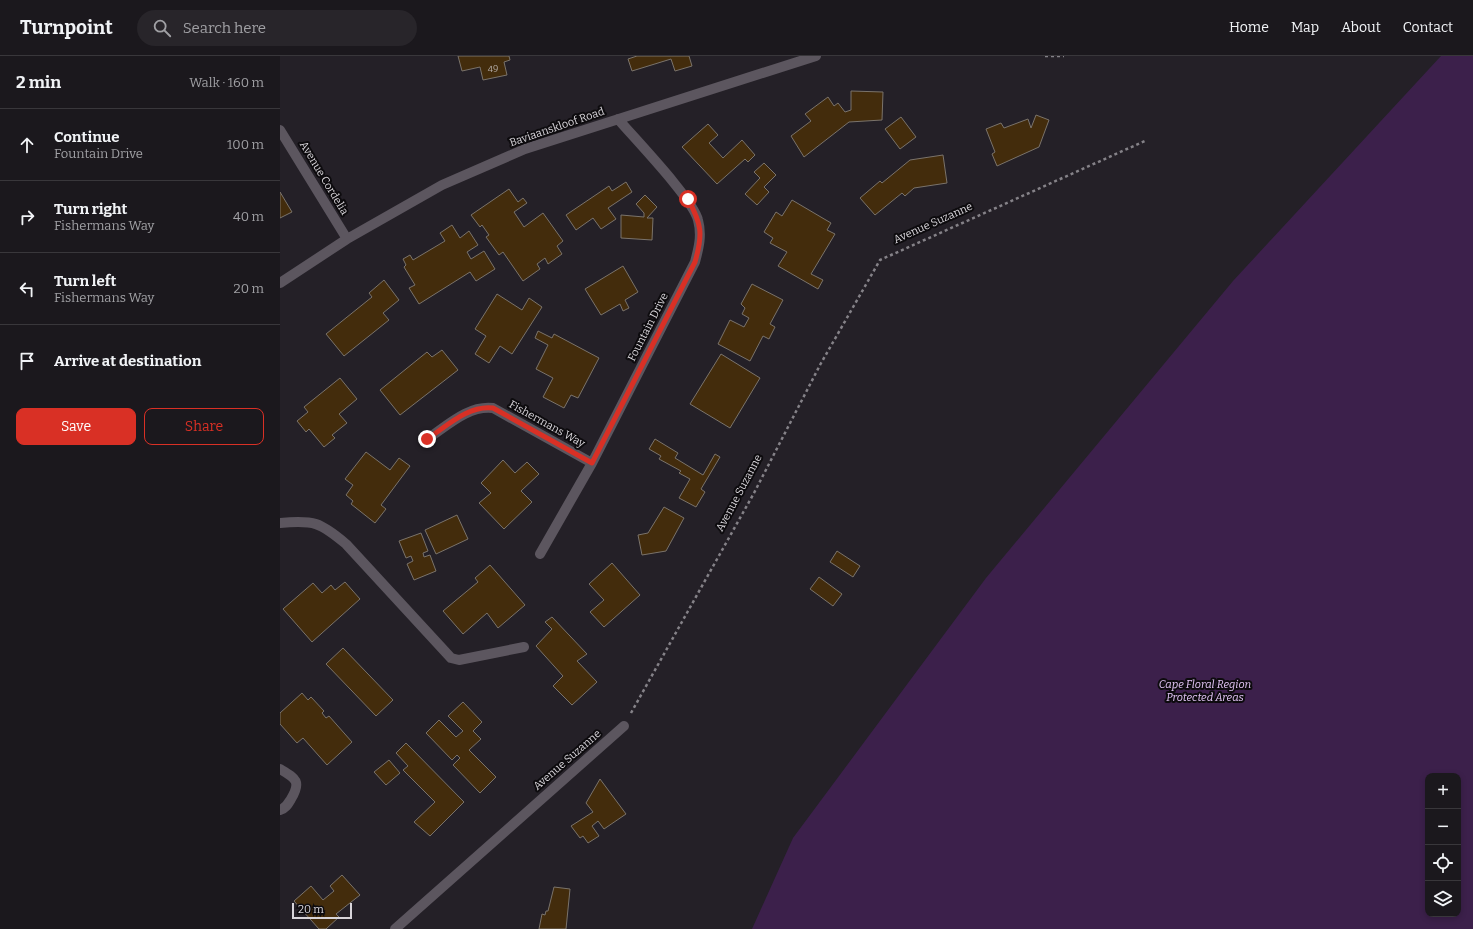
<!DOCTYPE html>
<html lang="en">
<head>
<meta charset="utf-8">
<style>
	body { margin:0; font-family:Bitter,serif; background:#28252a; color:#f1f3f6 }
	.controls { position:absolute; right:12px; bottom:12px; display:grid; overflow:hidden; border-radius:8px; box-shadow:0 2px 6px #0003 }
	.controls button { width:36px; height:36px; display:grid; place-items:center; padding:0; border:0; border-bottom:1px solid #39373b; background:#1b181d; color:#f1f3f6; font:20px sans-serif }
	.scale { position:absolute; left:12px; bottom:10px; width:60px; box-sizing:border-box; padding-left:4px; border:2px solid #d8d5da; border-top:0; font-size:11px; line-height:14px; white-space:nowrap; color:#d8d5da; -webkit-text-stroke:3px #0d0b0e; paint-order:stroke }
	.stop { position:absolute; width:12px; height:12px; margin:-9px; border:3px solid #d93025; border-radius:50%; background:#fff }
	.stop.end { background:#d93025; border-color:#fff; box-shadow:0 1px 4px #0008 }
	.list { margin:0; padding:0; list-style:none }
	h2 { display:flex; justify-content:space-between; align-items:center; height:52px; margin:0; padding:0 16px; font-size:17px }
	h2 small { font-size:13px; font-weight:400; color:#a0a0a4 }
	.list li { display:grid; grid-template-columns:26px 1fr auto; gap:12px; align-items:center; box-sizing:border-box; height:72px; padding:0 16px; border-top:1px solid #39373b }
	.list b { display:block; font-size:15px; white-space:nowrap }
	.list p { margin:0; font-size:13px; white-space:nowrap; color:#a0a0a4 }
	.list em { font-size:13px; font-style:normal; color:#a0a0a4 }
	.actions { display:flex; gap:8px; padding:12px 16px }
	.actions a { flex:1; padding:9px 0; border:1px solid #d93025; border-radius:8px; text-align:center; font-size:14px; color:#d93025 }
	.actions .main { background:#d93025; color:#fff }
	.icon { flex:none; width:22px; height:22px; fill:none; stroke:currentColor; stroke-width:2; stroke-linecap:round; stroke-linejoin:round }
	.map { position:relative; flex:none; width:1193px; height:873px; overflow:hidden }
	header { display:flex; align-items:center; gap:24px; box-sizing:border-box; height:56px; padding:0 20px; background:#1b181d; border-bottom:1px solid #39373b }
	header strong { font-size:19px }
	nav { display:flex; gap:22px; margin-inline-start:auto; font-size:14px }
	.search { width:280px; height:36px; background:#28252a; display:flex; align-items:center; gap:10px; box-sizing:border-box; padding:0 14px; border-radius:22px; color:#a0a0a4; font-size:15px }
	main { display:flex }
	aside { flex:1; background:#1b181d }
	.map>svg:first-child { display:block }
	.green { fill:#3c204b; fill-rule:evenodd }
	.building { fill:#432c0c; stroke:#7a736b }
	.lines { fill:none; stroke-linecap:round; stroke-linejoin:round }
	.path { stroke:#858288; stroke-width:2.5; stroke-dasharray:3 3; stroke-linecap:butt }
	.minor { stroke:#5c565f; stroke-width:10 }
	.route { stroke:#d93025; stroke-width:5 }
	.labels { text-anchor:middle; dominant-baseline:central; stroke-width:4; stroke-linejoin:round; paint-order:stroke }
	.number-label { font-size:9px; fill:#b3aba6 }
	.street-label { font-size:11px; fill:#d8d5da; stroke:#0d0b0e }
	.park-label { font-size:11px; font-style:italic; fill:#e3c5f6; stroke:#0d0b0e }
</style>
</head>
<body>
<header>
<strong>Turnpoint</strong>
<div class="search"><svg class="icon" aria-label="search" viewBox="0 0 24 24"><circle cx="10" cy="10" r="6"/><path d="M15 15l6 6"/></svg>Search here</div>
<nav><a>Home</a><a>Map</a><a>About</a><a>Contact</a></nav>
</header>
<main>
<aside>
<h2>2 min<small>Walk · 160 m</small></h2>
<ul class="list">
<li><svg class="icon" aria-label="ahead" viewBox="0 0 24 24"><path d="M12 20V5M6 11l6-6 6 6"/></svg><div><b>Continue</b><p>Fountain Drive</p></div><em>100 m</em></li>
<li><svg class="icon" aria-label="right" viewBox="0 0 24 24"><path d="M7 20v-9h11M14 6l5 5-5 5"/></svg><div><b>Turn right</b><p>Fishermans Way</p></div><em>40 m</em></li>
<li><svg class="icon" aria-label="left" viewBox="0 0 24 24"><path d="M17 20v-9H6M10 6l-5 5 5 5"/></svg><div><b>Turn left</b><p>Fishermans Way</p></div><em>20 m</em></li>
<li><svg class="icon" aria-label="arrive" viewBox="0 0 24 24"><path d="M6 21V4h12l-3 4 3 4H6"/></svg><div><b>Arrive at destination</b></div></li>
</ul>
<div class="actions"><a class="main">Save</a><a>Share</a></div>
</aside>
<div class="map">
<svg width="1193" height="873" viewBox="0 0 1193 873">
	<rect width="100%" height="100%" fill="#242027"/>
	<path class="green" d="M 1161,0 L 1193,0 L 1193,873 L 472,873 L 513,782 L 706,522 L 953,225 ZM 1148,720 L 1178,720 L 1178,858 L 1148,858 Z"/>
	<path class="building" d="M 178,0 L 229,0 L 230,4 L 224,6 L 227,19 L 203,24 L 200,11 L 182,15 Z
		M 357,0 L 409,0 L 412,10 L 395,15 L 391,3 L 352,15 L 348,3 Z
		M 571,35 L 603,36 L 602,64 L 569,66 L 524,101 L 511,80 L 531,65 L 525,58 L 548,41 L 554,50 L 558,47 L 565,56 L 571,54 Z
		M 756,59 L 769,64 L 759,91 L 717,110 L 712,98 L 715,96 L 706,73 L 721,67 L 724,72 L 748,63 L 751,72 Z
		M 621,61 L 636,81 L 620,93 L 605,73 Z
		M 428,68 L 438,79 L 429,87 L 443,102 L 462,84 L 475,99 L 468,106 L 465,103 L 437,128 L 402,91 Z
		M 663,99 L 667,127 L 634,132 L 625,140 L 622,137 L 595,159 L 580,142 L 600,125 L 602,127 L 630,104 Z
		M 484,107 L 496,119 L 484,131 L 489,136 L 477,149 L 465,138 L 480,122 L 474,116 Z
		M 346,126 L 352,136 L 328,152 L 336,163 L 321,173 L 313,162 L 296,174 L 286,159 L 329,130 L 332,135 Z
		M 229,133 L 238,146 L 243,142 L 247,147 L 234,156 L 244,171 L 263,157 L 283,185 L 277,190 L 282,198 L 268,208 L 265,202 L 257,208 L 260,213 L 243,225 L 223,196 L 219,199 L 206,181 L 209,179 L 202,169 L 200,171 L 191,159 Z
		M 0,136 L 12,156 L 0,162 Z
		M 365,139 L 377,151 L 367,162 L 373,162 L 372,184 L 341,182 L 341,159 L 364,161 L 364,157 L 356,148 Z
		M 512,144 L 551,167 L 547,174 L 555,178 L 531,218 L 543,224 L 538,233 L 498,210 L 507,196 L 490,187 L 493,182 L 484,176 L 496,156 L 502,160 Z
		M 172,169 L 180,182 L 189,175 L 198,189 L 187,196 L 191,203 L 204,195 L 215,213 L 196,225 L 190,216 L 139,248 L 129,232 L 135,229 L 124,211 L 126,209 L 123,203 L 130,199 L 133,204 L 165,185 L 160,177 Z
		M 343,210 L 358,236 L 345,244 L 349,252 L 343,255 L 340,248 L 321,259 L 305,233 Z
		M 104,224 L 119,244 L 103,257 L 109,264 L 64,300 L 46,278 L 92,241 L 89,237 Z
		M 472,228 L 503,244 L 490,268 L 495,271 L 489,283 L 483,280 L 470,305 L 438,288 L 450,264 L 464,271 L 469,262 L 462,258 L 465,252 L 461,248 Z
		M 217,238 L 242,254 L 249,242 L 262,251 L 232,298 L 220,290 L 209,307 L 195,298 L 206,280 L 195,273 Z
		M 258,275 L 272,282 L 274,278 L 319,302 L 298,342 L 291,339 L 284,352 L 263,341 L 273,322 L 256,313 L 268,289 L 255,282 Z
		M 162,294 L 178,314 L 120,359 L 100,334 L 147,296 L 152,301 Z
		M 441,298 L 480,322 L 450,372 L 410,348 Z
		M 60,322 L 77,343 L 59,358 L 67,367 L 52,379 L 55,382 L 44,391 L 29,373 L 26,376 L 17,365 L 28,356 L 24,351 Z
		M 375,383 L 398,397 L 395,402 L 423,419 L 435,398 L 440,401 L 421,433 L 425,436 L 416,451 L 399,442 L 410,423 L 399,417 L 401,415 L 379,403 L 381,400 L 369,393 Z
		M 86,396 L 110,414 L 119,402 L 130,410 L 101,449 L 106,453 L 95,467 L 71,448 L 73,445 L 66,439 L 73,429 L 65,423 Z
		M 223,404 L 235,417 L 247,406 L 259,418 L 241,435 L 252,446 L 224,473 L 199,447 L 211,437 L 201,427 Z
		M 384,451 L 404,462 L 386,495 L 362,499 L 358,479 L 368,477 Z
		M 177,459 L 188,483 L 156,498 L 145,474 Z
		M 141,477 L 148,495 L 143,497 L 144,501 L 150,499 L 156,515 L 134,524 L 127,508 L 133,505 L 131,500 L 126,502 L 119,485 Z
		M 557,495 L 580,510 L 573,521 L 550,506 Z
		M 332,507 L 360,539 L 324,571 L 310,556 L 324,544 L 309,528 Z
		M 210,509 L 245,549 L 218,572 L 207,557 L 183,578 L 163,555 L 198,526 L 195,522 Z
		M 539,521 L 562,538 L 553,550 L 530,533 Z
		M 65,526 L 80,543 L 32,586 L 3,553 L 33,527 L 42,537 L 51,529 L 55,534 Z
		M 272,561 L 307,598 L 297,605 L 317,626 L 292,649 L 273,630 L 283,620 L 256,590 L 272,573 L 265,566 Z
		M 63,592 L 113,644 L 96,660 L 46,608 Z
		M 22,637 L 28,644 L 31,641 L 44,655 L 42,657 L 46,662 L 49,660 L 72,686 L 47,709 L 23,682 L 17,687 L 0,668 L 0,657 Z
		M 183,646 L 202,666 L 193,675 L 201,683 L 189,694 L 216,721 L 200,737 L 173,709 L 180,702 L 177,699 L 172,704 L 146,677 L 159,664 L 176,681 L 183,675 L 168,660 Z
		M 126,687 L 184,746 L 150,780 L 134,766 L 155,746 L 123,714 L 128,710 L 116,697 Z
		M 109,704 L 120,717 L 106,729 L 94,716 Z
		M 320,723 L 346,758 L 324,773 L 318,765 L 312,770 L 319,780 L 308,787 L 303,780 L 300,782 L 291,770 L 313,756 L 306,747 Z
		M 62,819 L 80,839 L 56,858 L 59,861 L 46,873 L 39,873 L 14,845 L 31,830 L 43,844 L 54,835 L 50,830 Z
		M 274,831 L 290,833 L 286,873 L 259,873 L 262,858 L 265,859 L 266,855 L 268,855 Z"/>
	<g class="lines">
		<path class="path" d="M 765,0 L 784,0
			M 351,657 L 474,437 L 540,309 L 600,204 L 867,84"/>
		<path class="minor" d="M 0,74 L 67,183
			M 0,227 L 67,183 L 162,129 L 245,93 L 536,0
			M 147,383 C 167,370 188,349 213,352 L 312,407
			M 0,467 C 34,464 40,466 66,488 L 171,602 L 179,604 L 244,591
			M 260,498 L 312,407 L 415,206 C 419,191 422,179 418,164 C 413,143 355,83 338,63
			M 0,713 C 15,722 22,725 11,743 C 8,748 6,752 0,754
			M 115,873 L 344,670"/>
	</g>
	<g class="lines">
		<path class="route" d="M 147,383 C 167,370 188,349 213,352 L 312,407 L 415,206 C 423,178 422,169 408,143"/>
	</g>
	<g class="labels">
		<g class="number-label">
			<text x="213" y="13">49</text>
		</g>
		<g class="street-label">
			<text transform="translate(277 71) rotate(-19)">Baviaanskloof Road</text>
			<text transform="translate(44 122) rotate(59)">Avenue Cordelia</text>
			<text transform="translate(653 167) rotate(-24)">Avenue Suzanne</text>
			<text transform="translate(368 271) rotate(-63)">Fountain Drive</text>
			<text transform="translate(267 368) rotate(29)">Fishermans Way</text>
			<text transform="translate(459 437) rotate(-62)">Avenue Suzanne</text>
			<text transform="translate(287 704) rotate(-41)">Avenue Suzanne</text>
		</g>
		<g class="park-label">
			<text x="925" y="628">Cape Floral Region<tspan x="925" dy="13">Protected Areas</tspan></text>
		</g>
	</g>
</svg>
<div class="controls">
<button>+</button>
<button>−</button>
<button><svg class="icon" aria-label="locate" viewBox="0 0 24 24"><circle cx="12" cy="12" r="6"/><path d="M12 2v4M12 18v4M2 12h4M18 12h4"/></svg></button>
<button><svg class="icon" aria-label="layers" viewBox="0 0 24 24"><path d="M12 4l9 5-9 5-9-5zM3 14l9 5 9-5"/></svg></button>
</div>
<div class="scale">20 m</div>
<div class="stop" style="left:408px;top:143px"></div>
<div class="stop end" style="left:147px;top:383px"></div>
</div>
</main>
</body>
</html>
